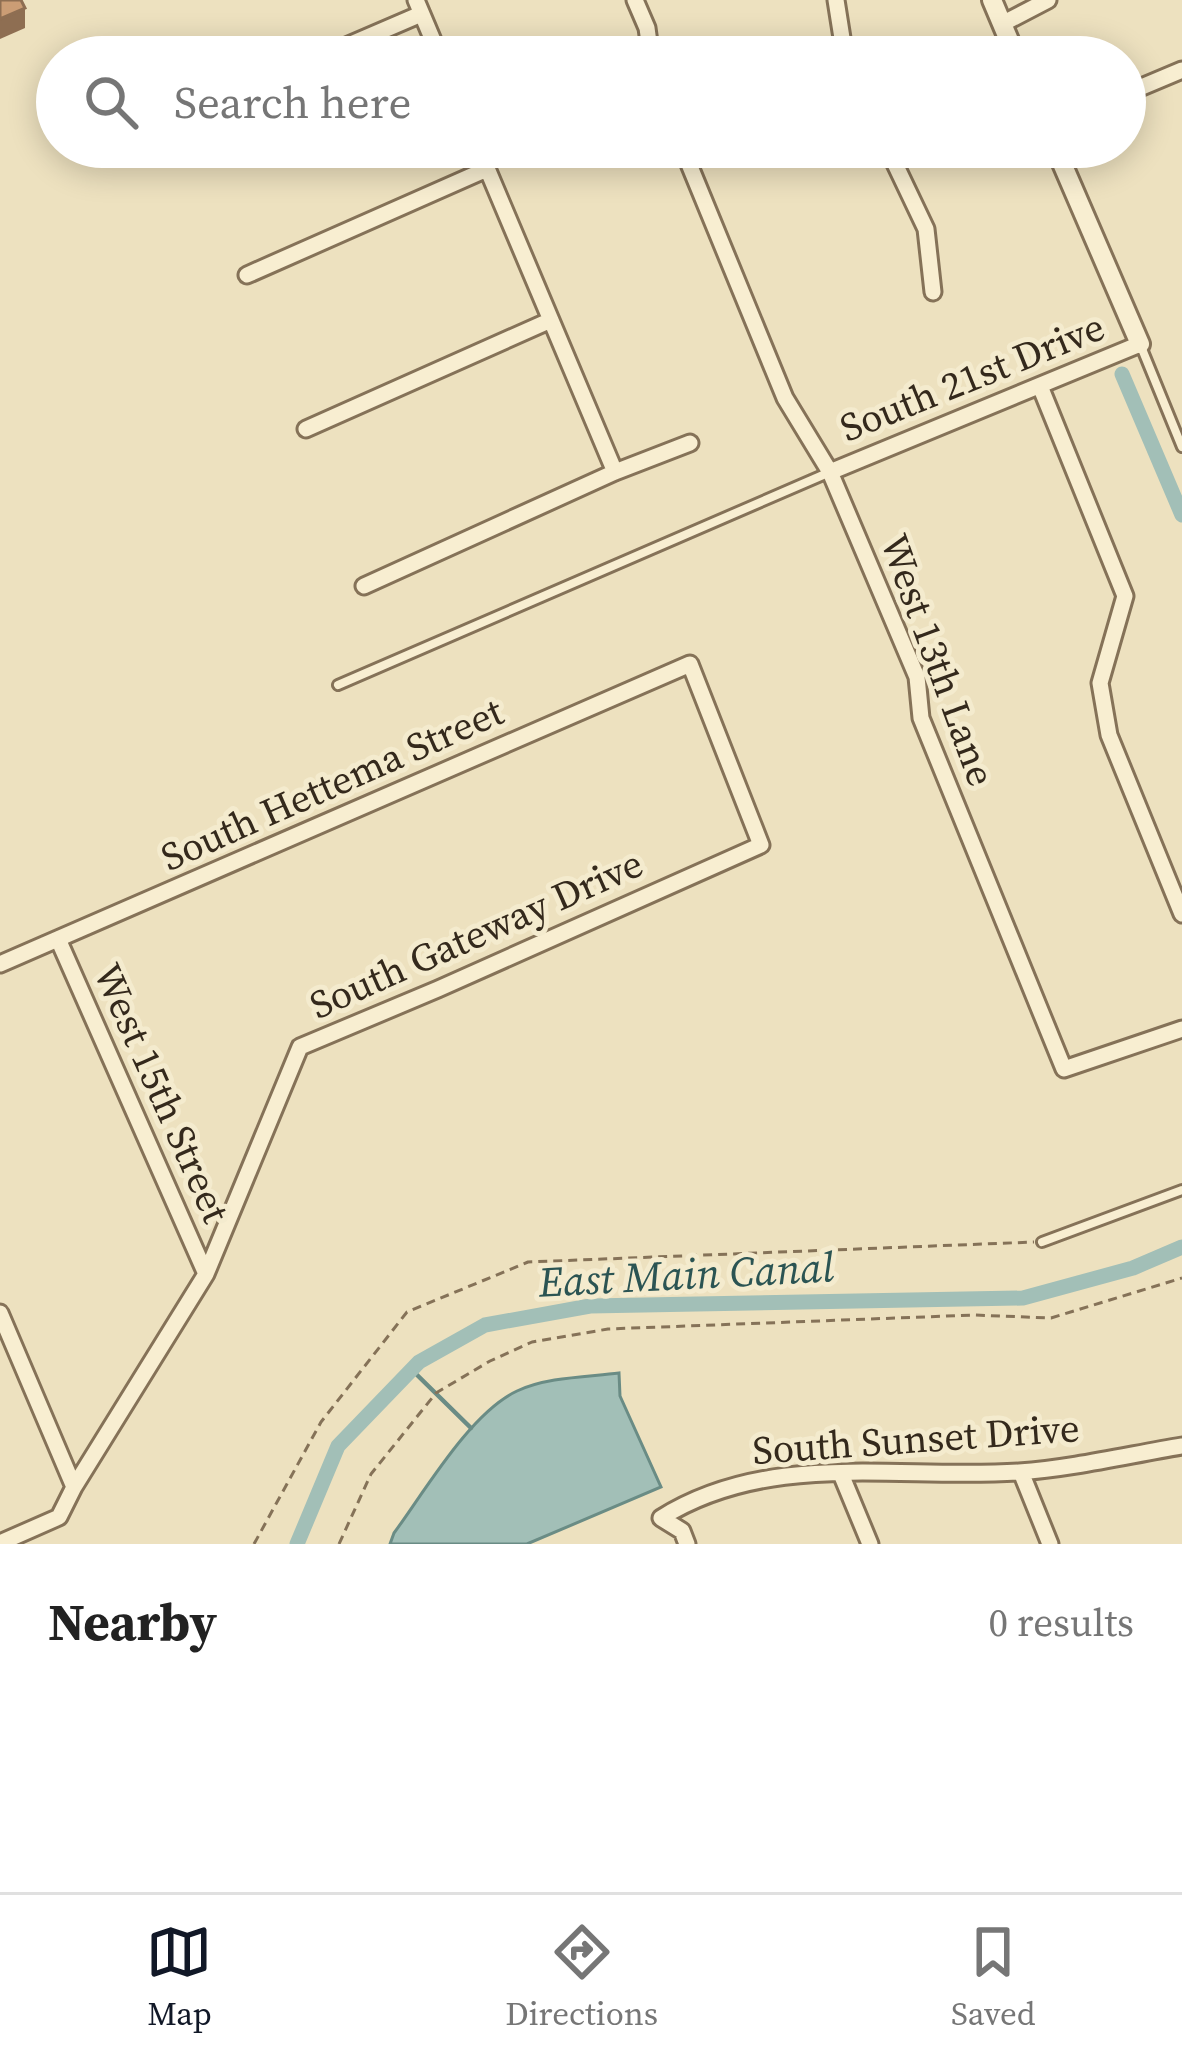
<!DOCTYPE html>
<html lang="en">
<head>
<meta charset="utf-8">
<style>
	body { margin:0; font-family:"Source Serif 4",serif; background:#f2f2f2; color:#222 }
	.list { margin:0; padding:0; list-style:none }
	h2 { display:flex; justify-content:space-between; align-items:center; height:156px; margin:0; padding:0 48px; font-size:51px }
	h2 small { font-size:39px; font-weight:400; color:#767676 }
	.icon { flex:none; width:66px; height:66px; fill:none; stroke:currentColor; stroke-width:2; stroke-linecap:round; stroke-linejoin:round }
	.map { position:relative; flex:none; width:1182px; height:1544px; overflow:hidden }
	.search { position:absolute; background:#fff; box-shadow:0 6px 30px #0003; left:36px; right:36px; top:36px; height:132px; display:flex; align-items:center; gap:30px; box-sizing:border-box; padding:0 42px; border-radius:66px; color:#767676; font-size:45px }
	.sheet { height:348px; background:#fff }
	nav { display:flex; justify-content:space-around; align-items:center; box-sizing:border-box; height:168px; border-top:3px solid #e0e0e0; background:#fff; font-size:33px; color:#767676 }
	nav a { display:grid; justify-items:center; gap:6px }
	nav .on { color:#111827 }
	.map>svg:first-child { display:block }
	.water { fill:#a2bfb7; stroke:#6a8c85; stroke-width:3 }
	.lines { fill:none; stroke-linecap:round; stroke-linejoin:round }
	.stream { stroke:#6a8c85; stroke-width:4.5 }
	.canal { stroke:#a2bfb7; stroke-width:15 }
	.service-casing { stroke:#857258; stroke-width:14 }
	.minor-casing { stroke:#857258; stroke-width:21 }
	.tertiary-casing { stroke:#857258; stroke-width:24 }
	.path { stroke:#857258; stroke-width:3; stroke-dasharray:9 6; stroke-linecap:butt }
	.service { stroke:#f8eed1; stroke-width:8 }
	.minor { stroke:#f8eed1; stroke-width:15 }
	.tertiary { stroke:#f8eed1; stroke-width:18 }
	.shaded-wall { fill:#8e6e52 }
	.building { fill:#cb9d75; stroke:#8e6e52; stroke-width:3 }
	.labels { text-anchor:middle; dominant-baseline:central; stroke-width:10; stroke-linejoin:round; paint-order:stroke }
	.street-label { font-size:39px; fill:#34291c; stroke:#f4ebce }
	.water-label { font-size:42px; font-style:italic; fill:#2b5453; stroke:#f4ebce }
</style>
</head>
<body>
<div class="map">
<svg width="1182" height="1544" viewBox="0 0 1182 1544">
	<rect width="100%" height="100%" fill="#ede1bf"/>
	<path class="water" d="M 619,1373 L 620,1396 L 661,1487 L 527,1544 L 390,1544 L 394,1533 C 425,1491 470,1413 517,1391 C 547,1377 586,1377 619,1373 Z"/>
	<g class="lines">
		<path class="stream" d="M 412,1370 L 471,1428"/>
		<path class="canal" d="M 1122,374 L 1182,515
			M 297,1544 L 338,1446 L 419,1362 L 485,1325 L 590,1306 L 1023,1298 L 1133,1268 L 1182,1247"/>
		<g class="service-casing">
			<path id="service" d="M 1140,344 L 1182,447
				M 338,685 L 830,472
				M 1042,1242 L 1182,1190"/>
		</g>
		<g class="minor-casing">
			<path id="minor" d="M 416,0 L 440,57
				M 635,0 L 647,28 L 651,57
				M 836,0 L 845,57
				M 1002,24 L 1048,0
				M 321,57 L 421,14
				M 1125,94 L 1182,70
				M 478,147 L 615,472
				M 682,147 L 785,398 L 830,472 L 917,677 L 921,718 L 1064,1069 L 1182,1029
				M 887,147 L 926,229 L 933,292
				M 247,275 L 487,169
				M 1040,386 L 1125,596 L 1100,683 L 1109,735 L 1182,914
				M 306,429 L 551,320
				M 830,472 L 1140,344
				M 364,586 L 615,472 L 690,443
				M 58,939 L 206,1274
				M 0,964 L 690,664 L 761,845 L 438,989 L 300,1047 L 206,1274 L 74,1487 L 59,1517 L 0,1543
				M 0,1313 L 74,1487
				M 1021,1472 L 1050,1544
				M 841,1474 L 870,1544
				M 687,1544 L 682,1531 L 661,1518 C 769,1450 898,1480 1019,1472 C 1073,1468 1128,1455 1182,1446"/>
		</g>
		<g class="tertiary-casing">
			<path id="tertiary" d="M 992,0 L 1016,57
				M 1055,147 L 1140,344"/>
		</g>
		<path class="path" d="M 254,1544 L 321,1422 L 407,1312 L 528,1262 L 1034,1242
			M 339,1544 L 371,1474 L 436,1393 L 490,1361 L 532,1342 L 608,1329 L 975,1315 L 1051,1318 L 1182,1278"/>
		<use href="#service" class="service"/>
		<use href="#minor" class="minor"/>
		<use href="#tertiary" class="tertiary"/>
	</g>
	<path class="shaded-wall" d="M 25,8 L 25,28 L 0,39 L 0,19 Z"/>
	<path class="building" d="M 0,0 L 21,0 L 25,8 L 0,19 Z"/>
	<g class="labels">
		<g class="street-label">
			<text transform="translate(972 377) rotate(-22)">South 21st Drive</text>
			<text transform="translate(938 660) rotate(70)">West 13th Lane</text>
			<text transform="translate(332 784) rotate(-24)">South Hettema Street</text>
			<text transform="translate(476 934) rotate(-24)">South Gateway Drive</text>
			<text transform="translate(162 1093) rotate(66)">West 15th Street</text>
			<text transform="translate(916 1439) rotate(-4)">South Sunset Drive</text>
		</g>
		<g class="water-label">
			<text transform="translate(686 1274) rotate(-3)">East Main Canal</text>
		</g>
	</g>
</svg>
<div class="search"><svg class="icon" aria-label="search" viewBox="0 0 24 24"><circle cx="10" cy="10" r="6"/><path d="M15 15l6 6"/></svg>Search here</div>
</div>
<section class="sheet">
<h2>Nearby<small>0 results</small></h2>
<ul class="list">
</ul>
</section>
<nav>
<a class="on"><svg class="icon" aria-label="map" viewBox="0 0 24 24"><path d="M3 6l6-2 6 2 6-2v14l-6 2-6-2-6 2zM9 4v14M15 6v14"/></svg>Map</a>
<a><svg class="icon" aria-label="directions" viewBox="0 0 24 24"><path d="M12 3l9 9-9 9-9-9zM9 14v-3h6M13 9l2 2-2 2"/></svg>Directions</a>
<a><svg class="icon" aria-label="saved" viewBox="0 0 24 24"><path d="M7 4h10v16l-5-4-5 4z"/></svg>Saved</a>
</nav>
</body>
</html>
